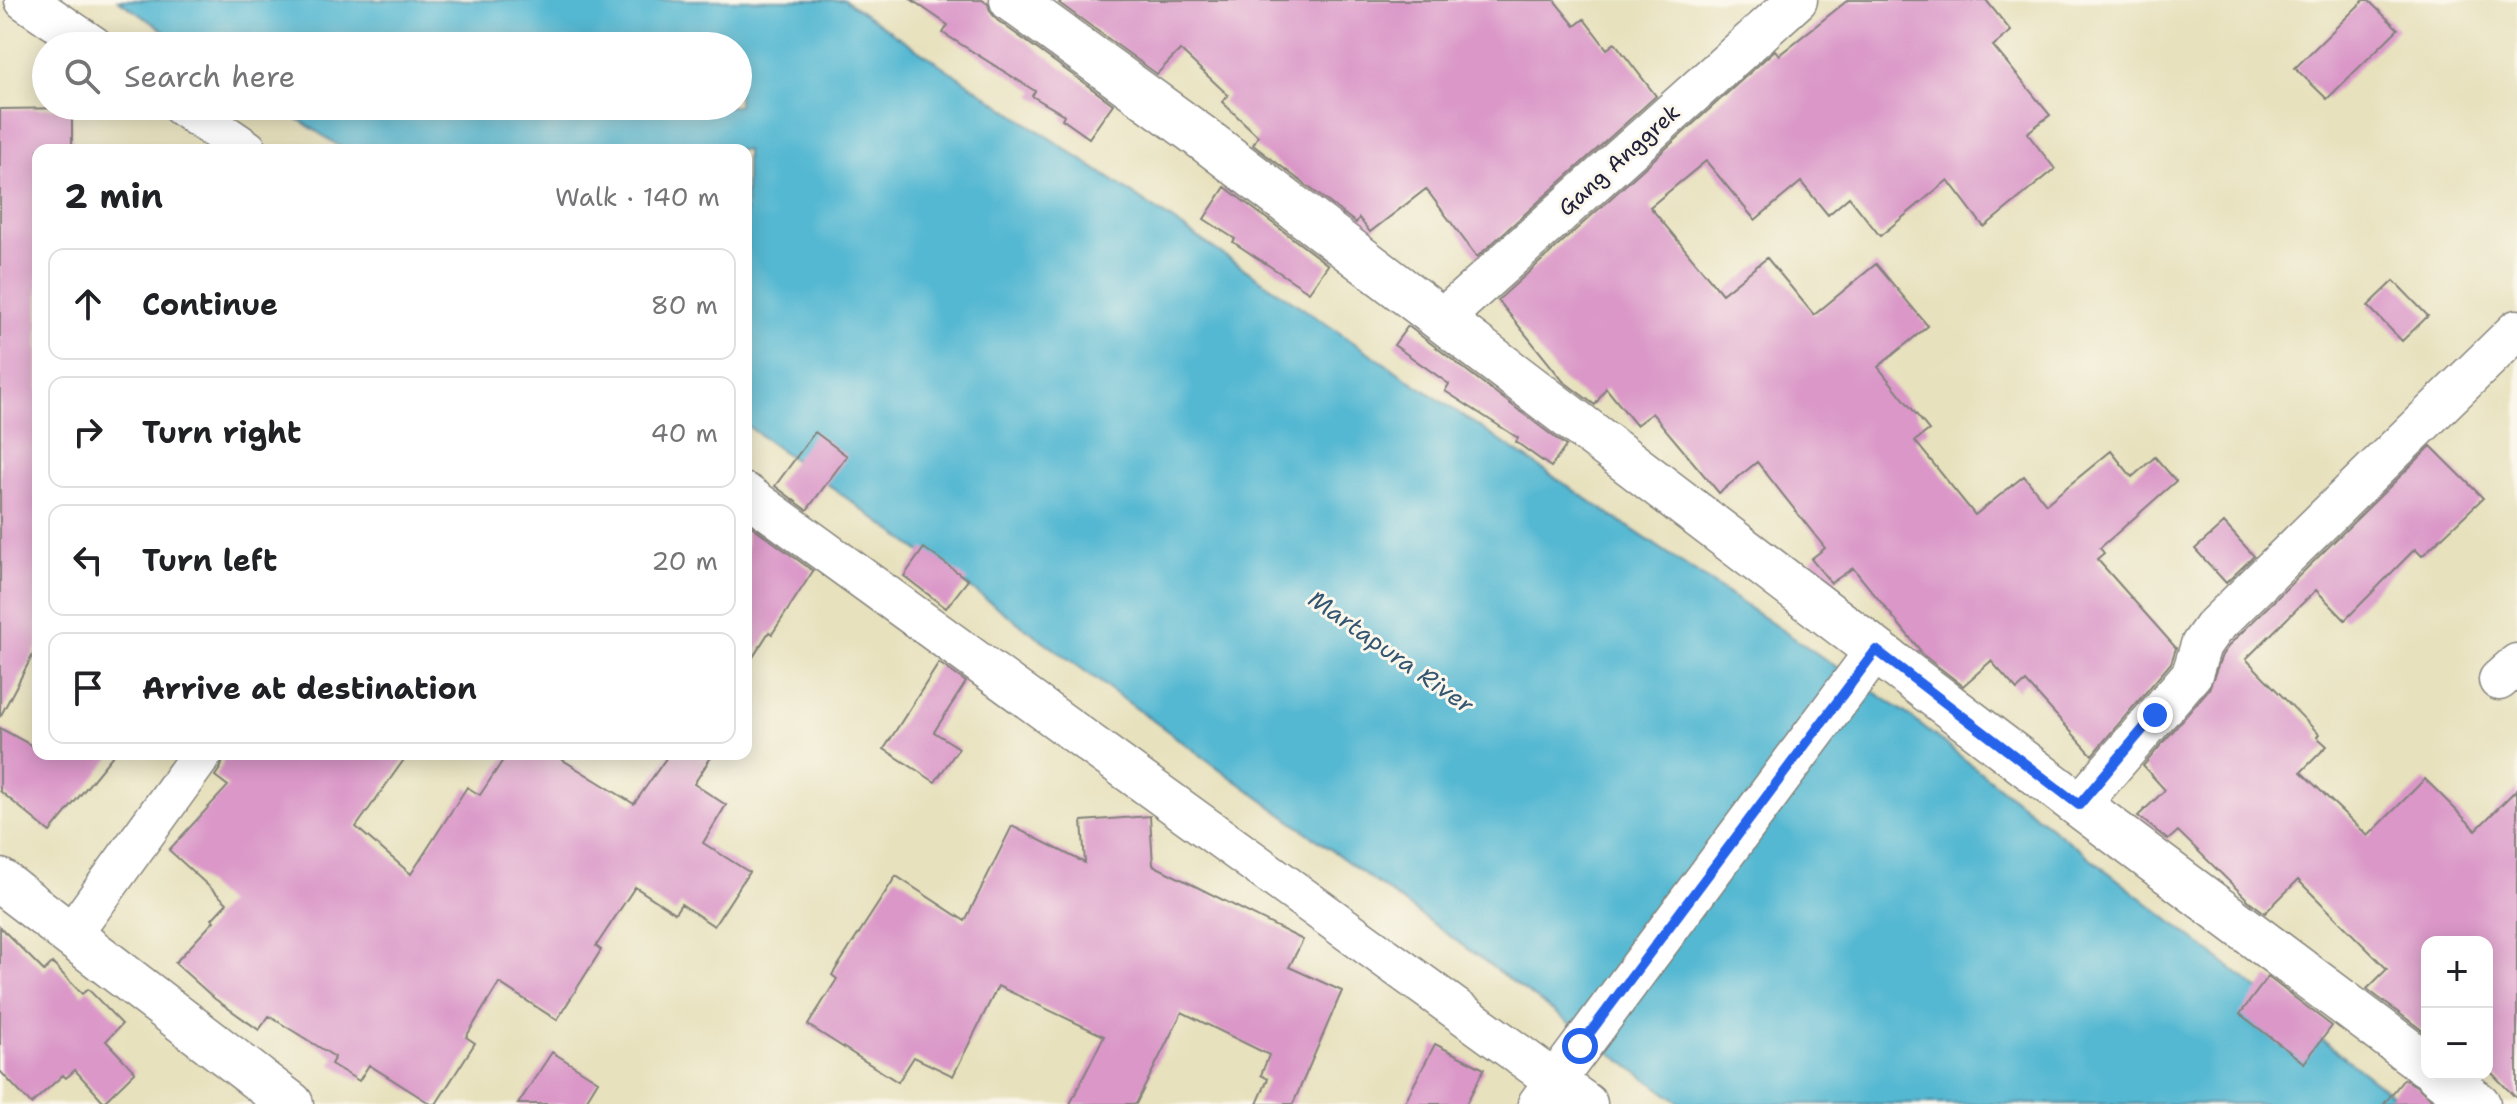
<!DOCTYPE html>
<html lang="en">
<head>
<meta charset="utf-8">
<style>
	body { margin:0; font-family:"Shantell Sans",sans-serif; background:#f6f6f6; color:#202124 }
	.controls { position:absolute; right:24px; bottom:24px; display:grid; overflow:hidden; border-radius:16px; box-shadow:0 4px 20px #0003 }
	.controls button { width:72px; height:72px; display:grid; place-items:center; padding:0; border:0; border-bottom:2px solid #e0e0e0; background:#fff; color:#202124; font:40px sans-serif }
	.stop { position:absolute; width:24px; height:24px; margin:-18px; border:6px solid #2563eb; border-radius:50%; background:#fff }
	.stop.end { background:#2563eb; border-color:#fff; box-shadow:0 2px 8px #0008 }
	.list { margin:0; padding:0; list-style:none }
	h2 { display:flex; justify-content:space-between; align-items:center; height:104px; margin:0; padding:0 32px; font-size:34px }
	h2 small { font-size:26px; font-weight:400; color:#757577 }
	.list li { display:grid; grid-template-columns:52px 1fr auto; gap:24px; align-items:center; box-sizing:border-box; height:112px; margin:0 16px 16px; padding:0 16px; border:2px solid #e0e0e0; border-radius:16px }
	.list b { display:block; font-size:30px; white-space:nowrap }
	.list em { font-size:26px; font-style:normal; color:#757577 }
	.icon { flex:none; width:44px; height:44px; fill:none; stroke:currentColor; stroke-width:2; stroke-linecap:round; stroke-linejoin:round }
	.map { position:relative; flex:none; width:2517px; height:1104px; overflow:hidden }
	.search { position:absolute; background:#fff; box-shadow:0 4px 20px #0003; left:32px; top:32px; width:720px; height:88px; display:flex; align-items:center; gap:20px; box-sizing:border-box; padding:0 28px; border-radius:44px; color:#757577; font-size:30px }
	.panel { position:absolute; background:#fff; box-shadow:0 4px 20px #0003; left:32px; top:144px; width:720px; height:616px; border-radius:16px }
	.map>svg:first-child { display:block }
	.water { fill:#54b8d2; stroke:#3b6d86; stroke-width:2 }
	.building { fill:#da97c8 }
	.lines { fill:none; stroke-linecap:round; stroke-linejoin:round }
	.street-casing { stroke:#84827c; stroke-width:43 }
	.secondary-casing { stroke:#84827c; stroke-width:47 }
	.street { stroke:#fff; stroke-width:40 }
	.secondary { stroke:#fff; stroke-width:44 }
	.route { stroke:#2563eb; stroke-width:10 }
	.labels { text-anchor:middle; dominant-baseline:central; stroke-width:6; stroke-linejoin:round; paint-order:stroke }
	.street-label { font-size:22px; fill:#22223b; stroke:#fbf7ec }
	.water-label { font-size:24px; font-style:italic; fill:#345670; stroke:#fbf7ec }
</style>
</head>
<body>
<div class="map">
<svg width="2517" height="1104" viewBox="0 0 2517 1104">
	<rect width="100%" height="100%" fill="#fbf7ec"/>
	<filter id="ink" filterUnits="userSpaceOnUse"><feTurbulence type="fractalNoise" baseFrequency=".0125" numOctaves="2"/><feDisplacementMap in="SourceGraphic" scale="16" xChannelSelector="R" yChannelSelector="G"/><feConvolveMatrix kernelMatrix="1 2 1 2 8 2 1 2 1" color-interpolation-filters="sRGB"/></filter>
	<filter id="wash" filterUnits="userSpaceOnUse"><feTurbulence type="fractalNoise" baseFrequency=".006" numOctaves="4" result="noise"/><feDisplacementMap in="SourceGraphic" scale="32" xChannelSelector="R" yChannelSelector="G"/><feGaussianBlur stdDeviation="1.8" result="paint"/><feColorMatrix in="noise" values="0 0 0 0 0 0 0 0 0 0 0 0 0 0 0 0 0 1.4 0 .05"/><feComposite in="paint" operator="in"/></filter>
	<g filter="url(#wash)">
		<rect width="100%" height="100%" fill="#e7e1bd"/>
		<path class="water" d="M 118,0 L 844,0 L 1904,712 L 2404,1104 L 1681,1104 L 746,425 L 746,150 L 345,150 L 278,106 L 738,106 L 738,46 L 187,46 Z"/>
		<g id="blocks">
			<path class="building" d="M 912,0 L 982,0 L 988,4 L 990,11 L 997,20 L 1113,104 L 1089,138 L 1062,119 L 1064,115 L 1032,96 L 1035,91 L 943,33 L 948,25 Z
				M 1062,0 L 1554,0 L 1575,26 L 1584,19 L 1607,49 L 1615,43 L 1656,96 L 1477,257 L 1426,189 L 1370,232 L 1359,218 L 1356,223 L 1253,145 L 1258,136 L 1222,102 L 1228,95 L 1180,50 L 1157,74 L 1059,3 Z
				M 1848,0 L 1986,0 L 2011,31 L 1993,46 L 2050,115 L 2027,133 L 2055,169 L 1984,227 L 1948,180 L 1880,236 L 1849,197 L 1828,215 L 1801,182 L 1755,220 L 1706,161 L 1650,207 L 1722,294 L 1767,258 L 1814,315 L 1876,264 L 1928,326 L 1878,367 L 1929,430 L 1915,441 L 1975,515 L 2024,476 L 2046,504 L 2111,451 L 2132,477 L 2155,457 L 2176,481 L 2100,548 L 2104,553 L 2097,559 L 2176,648 L 2171,663 L 2092,755 L 2026,682 L 2017,690 L 1991,661 L 1963,686 L 1918,651 L 1920,650 L 1853,568 L 1831,583 L 1811,559 L 1825,548 L 1757,462 L 1719,493 L 1652,413 L 1636,425 L 1606,388 L 1595,405 L 1563,381 L 1498,300 L 1775,50 L 1779,55 Z
				M 2364,0 L 2368,0 L 2398,29 L 2327,99 L 2295,68 Z
				M 72,108 L 72,150 L 38,150 L 38,645 L 0,717 L 0,109 Z
				M 1225,187 L 1328,265 L 1309,292 L 1233,242 L 1235,239 L 1204,219 Z
				M 2394,281 L 2428,316 L 2402,341 L 2368,306 Z
				M 1408,326 L 1566,446 L 1551,467 L 1516,442 L 1518,438 L 1445,391 L 1449,384 L 1394,345 Z
				M 815,432 L 847,456 L 807,510 L 775,486 Z
				M 2431,446 L 2483,498 L 2422,556 L 2415,549 L 2345,620 L 2316,590 L 2246,659 L 2319,734 L 2317,737 L 2327,746 L 2301,772 L 2368,836 L 2425,779 L 2476,830 L 2517,789 L 2517,1099 L 2487,1068 L 2487,942 L 2427,942 L 2427,1034 L 2367,989 L 2387,969 L 2298,880 L 2265,913 L 2248,900 L 2178,831 L 2168,840 L 2138,816 L 2165,790 L 2143,766 L 2209,689 L 2222,655 L 2231,643 Z
				M 2224,523 L 2254,556 L 2226,583 L 2195,549 Z
				M 750,525 L 813,571 L 772,634 L 769,632 L 746,668 L 746,526 L 748,527 Z
				M 924,548 L 968,580 L 946,608 L 904,576 Z
				M 939,663 L 966,682 L 934,732 L 959,748 L 935,782 L 884,749 Z
				M 0,728 L 38,749 L 38,754 L 114,754 L 50,832 L 0,791 Z
				M 225,754 L 408,754 L 356,827 L 411,874 L 467,787 L 480,795 L 507,754 L 553,754 L 634,804 L 669,754 L 713,754 L 694,784 L 726,805 L 703,843 L 749,872 L 714,926 L 681,904 L 675,913 L 635,887 L 596,946 L 601,950 L 557,1020 L 499,983 L 466,1037 L 475,1043 L 436,1104 L 431,1104 L 369,1065 L 359,1081 L 331,1064 L 335,1057 L 269,1016 L 259,1030 L 215,999 L 175,963 L 214,921 L 212,919 L 227,903 L 169,850 L 228,786 L 215,776 L 221,767 Z
				M 1150,816 L 1153,865 L 1303,940 L 1289,967 L 1342,991 L 1293,1104 L 1257,1104 L 1268,1079 L 1261,1075 L 1269,1055 L 1182,1012 L 1136,1104 L 1070,1104 L 1104,1036 L 998,986 L 953,1076 L 914,1057 L 898,1082 L 808,1025 L 837,979 L 832,975 L 896,876 L 965,921 L 1012,826 L 1085,863 L 1082,821 Z
				M 0,927 L 44,971 L 52,963 L 82,994 L 88,989 L 122,1024 L 106,1041 L 135,1072 L 104,1102 L 75,1070 L 66,1078 L 63,1075 L 31,1104 L 0,1071 Z
				M 2268,977 L 2332,1026 L 2304,1063 L 2240,1014 Z
				M 1435,1044 L 1484,1069 L 1466,1104 L 1404,1104 Z
				M 552,1052 L 598,1081 L 584,1104 L 518,1104 Z
				M 2404,1079 L 2418,1087 L 2435,1103 L 2384,1104 Z"/>
		</g>
	</g>
	<g filter="url(#ink)">
		<use href="#blocks" fill-opacity="0" stroke="#84827c" stroke-width="2"/>
		<g class="lines">
			<g class="street-casing">
				<path id="street" d="M 25,0 L 93,46
					M 182,106 L 247,150
					M 1441,320 L 1797,0
					M 746,494 L 1587,1104
					M 2499,680 L 2517,664
					M 2079,805 L 2192,674 L 2201,645 L 2213,628 L 2517,330
					M 71,935 L 202,754
					M 1538,1104 L 1876,650"/>
			</g>
			<g class="secondary-casing">
				<path id="secondary" d="M 1012,0 L 1200,136 L 2079,805 L 2427,1065
					M 0,881 L 291,1104
					M 2438,1074 L 2478,1104"/>
			</g>
			<use href="#street" class="street"/>
			<use href="#secondary" class="secondary"/>
		</g>
	</g>
	<g class="lines" filter="url(#ink)">
		<path class="route" d="M 1580,1046 L 1876,650 L 2079,805 L 2155,715"/>
	</g>
	<g class="labels">
		<g class="street-label">
			<text transform="translate(1619 160) rotate(-42)">Gang Anggrek</text>
		</g>
		<g class="water-label">
			<text transform="translate(1391 652) rotate(35)">Martapura River</text>
		</g>
	</g>
</svg>
<div class="controls">
<button>+</button>
<button>−</button>
</div>
<div class="stop" style="left:1580px;top:1046px"></div>
<div class="stop end" style="left:2155px;top:715px"></div>
<div class="search"><svg class="icon" aria-label="search" viewBox="0 0 24 24"><circle cx="10" cy="10" r="6"/><path d="M15 15l6 6"/></svg>Search here</div>
<section class="panel">
<h2>2 min<small>Walk · 140 m</small></h2>
<ul class="list">
<li><svg class="icon" aria-label="ahead" viewBox="0 0 24 24"><path d="M12 20V5M6 11l6-6 6 6"/></svg><div><b>Continue</b></div><em>80 m</em></li>
<li><svg class="icon" aria-label="right" viewBox="0 0 24 24"><path d="M7 20v-9h11M14 6l5 5-5 5"/></svg><div><b>Turn right</b></div><em>40 m</em></li>
<li><svg class="icon" aria-label="left" viewBox="0 0 24 24"><path d="M17 20v-9H6M10 6l-5 5 5 5"/></svg><div><b>Turn left</b></div><em>20 m</em></li>
<li><svg class="icon" aria-label="arrive" viewBox="0 0 24 24"><path d="M6 21V4h12l-3 4 3 4H6"/></svg><div><b>Arrive at destination</b></div></li>
</ul>
</section>
</div>
</body>
</html>
